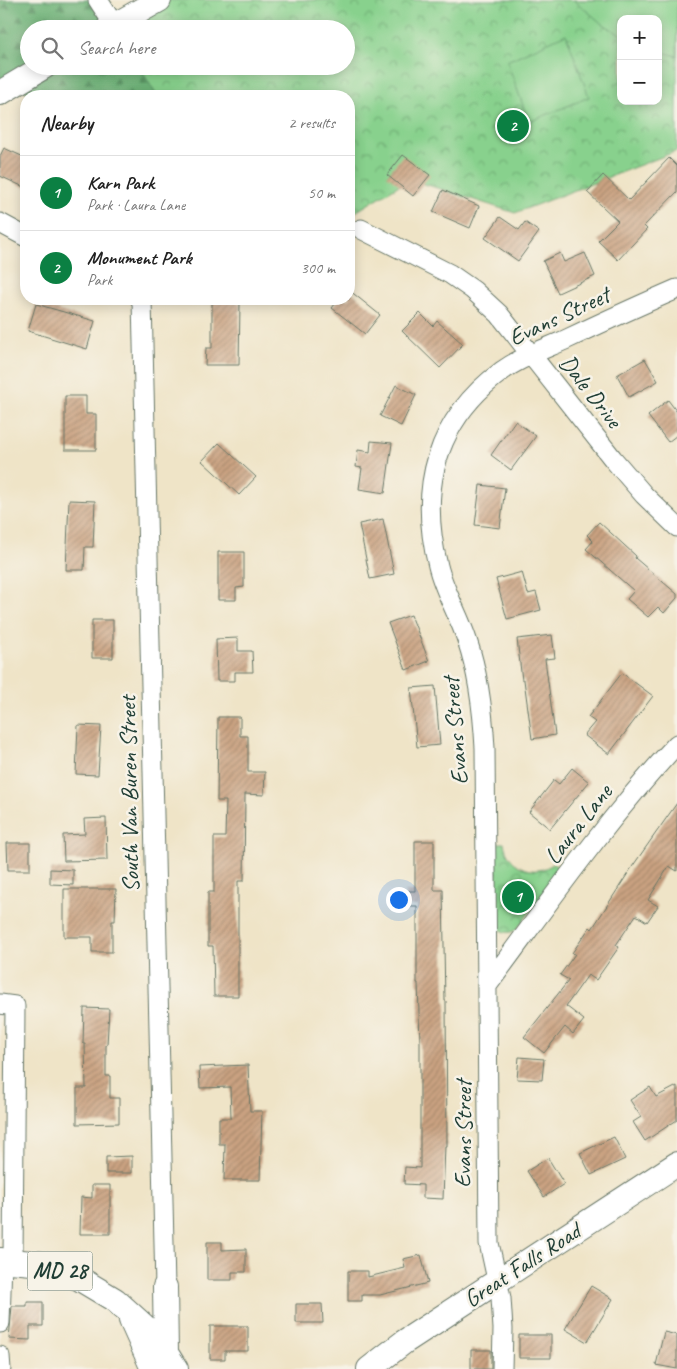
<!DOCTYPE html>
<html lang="en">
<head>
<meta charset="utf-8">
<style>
	body { margin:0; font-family:Caveat,sans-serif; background:#f2f2f2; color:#222 }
	.controls { position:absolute; right:15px; top:15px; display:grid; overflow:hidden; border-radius:10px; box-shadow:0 2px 12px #0003 }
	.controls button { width:45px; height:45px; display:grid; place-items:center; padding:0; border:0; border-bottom:1px solid #e0e0e0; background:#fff; color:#222; font:25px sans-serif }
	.you { position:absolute; left:398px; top:899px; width:18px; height:18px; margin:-12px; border:4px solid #fff; border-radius:50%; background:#1a73e8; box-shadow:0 0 0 8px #1a73e833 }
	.badge { display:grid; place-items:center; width:32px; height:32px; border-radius:50%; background:#0b8043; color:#fff; font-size:16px; font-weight:700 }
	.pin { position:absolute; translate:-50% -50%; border:2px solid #fff; box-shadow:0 1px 5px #0006 }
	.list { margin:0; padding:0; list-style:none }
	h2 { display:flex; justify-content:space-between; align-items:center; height:65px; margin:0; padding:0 20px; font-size:21px }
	h2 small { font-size:16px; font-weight:400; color:#767676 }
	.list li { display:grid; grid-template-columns:32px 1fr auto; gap:15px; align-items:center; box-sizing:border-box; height:75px; padding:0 20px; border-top:1px solid #e0e0e0 }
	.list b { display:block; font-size:19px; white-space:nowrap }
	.list p { margin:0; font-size:16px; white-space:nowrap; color:#767676 }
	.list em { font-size:16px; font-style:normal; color:#767676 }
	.icon { flex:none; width:28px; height:28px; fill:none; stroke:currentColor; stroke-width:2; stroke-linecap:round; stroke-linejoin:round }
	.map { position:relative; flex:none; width:677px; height:1369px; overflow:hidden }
	.search { position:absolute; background:#fff; box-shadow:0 2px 12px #0003; left:20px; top:20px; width:335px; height:55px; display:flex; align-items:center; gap:12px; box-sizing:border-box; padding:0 18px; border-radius:28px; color:#767676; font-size:19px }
	.panel { position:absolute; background:#fff; box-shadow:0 2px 12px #0003; left:20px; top:90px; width:335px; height:215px; border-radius:20px }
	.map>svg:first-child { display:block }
	.forest { fill:url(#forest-firs); stroke:#467856 }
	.park { fill:url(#park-crowns); stroke:#548760; fill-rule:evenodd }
	.pitch { fill:#88d18d; stroke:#548760 }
	.building { fill:url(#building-hatch) }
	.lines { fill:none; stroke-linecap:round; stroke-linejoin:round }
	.minor-casing { stroke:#687767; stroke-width:21 }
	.major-casing { stroke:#687767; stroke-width:26 }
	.minor { stroke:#fff; stroke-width:19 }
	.major { stroke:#fff; stroke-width:24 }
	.labels { text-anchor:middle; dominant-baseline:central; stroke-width:5; stroke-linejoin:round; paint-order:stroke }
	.shield { fill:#f7f3e8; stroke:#60746a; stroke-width:1 }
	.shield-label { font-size:22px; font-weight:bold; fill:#1f3d34 }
	.street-label { font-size:24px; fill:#1f3d34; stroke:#f7f3e8 }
</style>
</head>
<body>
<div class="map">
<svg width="677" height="1369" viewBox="0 0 677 1369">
	<defs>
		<pattern id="forest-firs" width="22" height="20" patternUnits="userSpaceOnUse" patternTransform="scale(1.25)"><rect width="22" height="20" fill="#6eb378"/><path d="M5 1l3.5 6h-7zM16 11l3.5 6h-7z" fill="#5a9363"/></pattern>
		<pattern id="park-crowns" width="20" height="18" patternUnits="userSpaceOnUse" patternTransform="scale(1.25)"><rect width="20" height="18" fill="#88d18d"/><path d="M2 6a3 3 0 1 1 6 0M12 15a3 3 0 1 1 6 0" fill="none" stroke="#6fab74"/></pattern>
		<pattern id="building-hatch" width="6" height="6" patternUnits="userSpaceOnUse" patternTransform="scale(1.25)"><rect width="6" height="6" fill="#caa281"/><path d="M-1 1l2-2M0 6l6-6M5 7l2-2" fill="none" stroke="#a3856a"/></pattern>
	</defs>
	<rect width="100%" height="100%" fill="#f7f3e8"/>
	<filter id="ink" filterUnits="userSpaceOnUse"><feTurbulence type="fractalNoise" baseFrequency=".02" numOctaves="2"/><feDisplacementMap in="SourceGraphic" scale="10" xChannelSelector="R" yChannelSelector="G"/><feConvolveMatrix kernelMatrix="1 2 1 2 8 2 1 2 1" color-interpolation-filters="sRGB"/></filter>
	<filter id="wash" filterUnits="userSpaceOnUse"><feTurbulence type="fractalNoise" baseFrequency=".0096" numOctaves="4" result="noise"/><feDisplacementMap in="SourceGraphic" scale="20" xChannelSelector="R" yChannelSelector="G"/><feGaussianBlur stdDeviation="1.12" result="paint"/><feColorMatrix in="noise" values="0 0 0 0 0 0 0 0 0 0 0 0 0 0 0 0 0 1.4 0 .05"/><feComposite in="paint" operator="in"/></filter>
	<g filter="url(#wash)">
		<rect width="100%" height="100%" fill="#efe4c7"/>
		<path class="forest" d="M 0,0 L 98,0 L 117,29 L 29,29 L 29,66 L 139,66 L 157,96 L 33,96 L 15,85 L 0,93 Z"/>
		<path class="park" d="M 159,0 L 677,0 L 677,151 L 515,213 L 409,179 L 349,216 L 349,96 L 157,96 L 139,66 L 346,66 L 346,29 L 117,29 ZM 621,19 L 658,19 L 658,101 L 621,101 Z
			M 496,843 L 504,843 C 508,867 534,879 554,863 L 562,869 L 517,929 C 509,935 500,933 495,924 Z"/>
		<path class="pitch" d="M 574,0 L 677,0 L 677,56 L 658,51 L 658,19 L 621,19 L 621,35 L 600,22 Z
			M 566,34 L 589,97 L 529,122 L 507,61 Z"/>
		<g id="blocks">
			<path class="building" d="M 4,148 L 26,158 L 26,188 L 0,176 L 0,156 Z
				M 403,155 L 430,175 L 413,196 L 387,175 Z
				M 669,158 L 677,166 L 677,192 L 644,226 L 647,229 L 618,260 L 598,241 L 618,221 L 587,192 L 603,175 L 629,200 Z
				M 443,190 L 479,206 L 470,228 L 433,212 Z
				M 500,217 L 519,230 L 525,222 L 539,232 L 518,261 L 485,238 Z
				M 560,253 L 564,262 L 585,253 L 595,276 L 558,293 L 543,261 Z
				M 349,290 L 380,315 L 365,334 L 332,308 L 339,299 L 349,299 Z
				M 212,302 L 240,303 L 239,365 L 205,365 L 206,348 L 212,348 Z
				M 36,304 L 95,321 L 87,349 L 28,331 Z
				M 420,313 L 433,326 L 437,321 L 463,344 L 440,368 L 402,331 Z
				M 645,359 L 658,381 L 629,397 L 617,375 Z
				M 396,385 L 416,395 L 401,426 L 380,416 Z
				M 65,396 L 86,396 L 86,414 L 96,414 L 96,450 L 65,450 Z
				M 668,400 L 677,412 L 677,435 L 668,442 L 648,416 Z
				M 515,421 L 536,436 L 511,470 L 491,455 Z
				M 371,441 L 392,443 L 385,493 L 359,489 L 362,468 L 356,467 L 358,450 L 370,452 Z
				M 219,443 L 256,477 L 239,495 L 202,461 Z
				M 480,485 L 505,488 L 500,528 L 475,525 Z
				M 69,500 L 95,501 L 93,547 L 85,547 L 84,570 L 66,570 Z
				M 383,519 L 394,574 L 370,579 L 359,524 Z
				M 599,522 L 636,556 L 635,558 L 677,594 L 677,598 L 664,613 L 658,607 L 648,617 L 627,599 L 634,591 L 586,549 L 593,541 L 587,535 Z
				M 218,552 L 244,552 L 244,587 L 236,588 L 236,600 L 218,600 Z
				M 522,572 L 528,594 L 536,592 L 541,610 L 507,619 L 496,579 Z
				M 411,615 L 429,661 L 406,670 L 388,623 Z
				M 92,620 L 113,620 L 113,658 L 92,658 Z
				M 552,635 L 555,658 L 545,659 L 555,735 L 532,739 L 524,680 L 522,680 L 517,639 Z
				M 238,638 L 238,651 L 252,651 L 253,672 L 235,672 L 235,681 L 217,681 L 216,639 Z
				M 622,673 L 653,696 L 609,754 L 584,735 L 595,722 L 588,717 Z
				M 435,686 L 440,745 L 417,747 L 411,688 Z
				M 218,717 L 240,717 L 240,736 L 248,736 L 248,772 L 265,772 L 264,795 L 245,794 L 244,881 L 238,881 L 238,996 L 214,996 L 213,946 L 208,946 L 208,892 L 214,892 L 214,837 L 225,837 L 226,801 L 217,801 Z
				M 78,725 L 101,726 L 98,775 L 76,774 Z
				M 572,768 L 589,782 L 550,829 L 529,812 L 554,780 L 559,784 Z
				M 677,803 L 677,871 L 669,866 L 648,900 L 658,906 L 647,922 L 636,915 L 616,945 L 619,947 L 596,980 L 588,975 L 566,1006 L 584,1020 L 573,1034 L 565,1027 L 544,1053 L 524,1037 L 569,980 L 560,975 L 575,954 L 572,953 L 590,927 L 592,929 L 632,867 Z
				M 106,818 L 107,860 L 64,861 L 63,835 L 85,834 L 84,819 Z
				M 415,841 L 434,841 L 434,890 L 443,890 L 445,1001 L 446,1001 L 447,1146 L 445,1146 L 443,1199 L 423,1198 L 423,1185 L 404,1184 L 405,1167 L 420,1168 L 420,1042 L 418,983 L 417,983 L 417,906 L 405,906 L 405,891 L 415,891 Z
				M 7,843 L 30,843 L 30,870 L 8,870 Z
				M 50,869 L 73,870 L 73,885 L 50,884 Z
				M 64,889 L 116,889 L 115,921 L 112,921 L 112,952 L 92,952 L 92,937 L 64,937 Z
				M 84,1008 L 109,1009 L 107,1045 L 106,1045 L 106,1076 L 110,1076 L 110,1098 L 119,1098 L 119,1123 L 77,1124 L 77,1088 L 86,1088 L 85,1044 L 83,1044 Z
				M 519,1057 L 544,1059 L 542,1080 L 517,1079 Z
				M 248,1065 L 250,1111 L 262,1111 L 260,1180 L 224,1180 L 225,1144 L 219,1144 L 219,1118 L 231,1118 L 230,1087 L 200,1088 L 199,1067 Z
				M 677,1086 L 677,1120 L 645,1141 L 633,1122 L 641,1117 L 630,1100 L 650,1087 L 656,1097 Z
				M 614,1137 L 625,1159 L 591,1175 L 580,1153 Z
				M 132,1156 L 132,1173 L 106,1173 L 106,1157 Z
				M 548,1158 L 564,1184 L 544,1197 L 527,1171 Z
				M 92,1185 L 110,1185 L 110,1234 L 80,1234 L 81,1197 L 92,1198 Z
				M 207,1242 L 222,1242 L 222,1250 L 246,1249 L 246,1272 L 232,1272 L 232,1280 L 207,1280 Z
				M 421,1255 L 428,1283 L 380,1295 L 362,1295 L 362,1301 L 348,1301 L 348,1271 L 368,1271 L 368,1277 L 405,1268 L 403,1259 Z
				M 591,1286 L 613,1299 L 587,1342 L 565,1329 Z
				M 27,1302 L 43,1302 L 43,1326 L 30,1326 L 30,1340 L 9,1339 L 12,1306 L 27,1306 Z
				M 296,1304 L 322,1304 L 323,1323 L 296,1323 Z
				M 210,1326 L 248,1326 L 248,1351 L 225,1351 L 225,1359 L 210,1359 Z
				M 664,1332 L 677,1335 L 677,1369 L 656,1365 Z
				M 519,1335 L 551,1335 L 551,1358 L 519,1358 Z
				M 471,1350 L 491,1350 L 491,1369 L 471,1369 Z"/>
		</g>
	</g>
	<g filter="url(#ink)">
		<use href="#blocks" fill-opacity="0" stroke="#687767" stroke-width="1"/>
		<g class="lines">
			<g class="minor-casing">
				<path id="minor" d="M 98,0 L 114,25
					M 0,223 L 26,237
					M 361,229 L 450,274 L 473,290 L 499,314 L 613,459 L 644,495 L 677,527
					M 140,299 L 142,300 L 165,1287
					M 487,986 C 548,904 607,819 677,744
					M 0,1004 L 15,1006 L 13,1260
					M 0,1323 L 2,1260
					M 0,1356 L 1,1369
					M 502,1369 L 503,1329 L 501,1298 L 489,1243 L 485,748 C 483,711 479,675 467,640 C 459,615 444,591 438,566 C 418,487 436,420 502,371 C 521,357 545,349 567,339 C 603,322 640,305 677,289"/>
			</g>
			<g class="major-casing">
				<path id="major" d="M 108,29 L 159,0
					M 0,93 L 45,66
					M 0,1260 L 43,1264 L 80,1279 L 115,1300 L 156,1337 L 176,1369
					M 165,1287 L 166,1353
					M 131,1320 L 153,1369
					M 369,1369 L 404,1342 L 677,1164"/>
			</g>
			<use href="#minor" class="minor"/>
			<use href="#major" class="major"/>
		</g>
	</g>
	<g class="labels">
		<rect class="shield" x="27.5" y="1251.5" width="65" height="39" rx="4"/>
		<g class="shield-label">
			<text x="60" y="1271">MD 28</text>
		</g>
		<g class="street-label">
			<text transform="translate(559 316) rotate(-25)">Evans Street</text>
			<text transform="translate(591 391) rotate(52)">Dale Drive</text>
			<text transform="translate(455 731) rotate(-95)">Evans Street</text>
			<text transform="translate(129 794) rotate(-91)">South Van Buren Street</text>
			<text transform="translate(578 824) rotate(-52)">Laura Lane</text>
			<text transform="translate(463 1134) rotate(-90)">Evans Street</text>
			<text transform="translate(522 1265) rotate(-33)">Great Falls Road</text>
		</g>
	</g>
</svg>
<div class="controls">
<button>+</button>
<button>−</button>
</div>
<div class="you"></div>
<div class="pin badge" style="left:518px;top:897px">1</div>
<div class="pin badge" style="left:513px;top:126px">2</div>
<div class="search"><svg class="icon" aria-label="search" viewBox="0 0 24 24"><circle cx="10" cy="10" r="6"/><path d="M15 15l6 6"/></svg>Search here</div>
<section class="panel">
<h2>Nearby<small>2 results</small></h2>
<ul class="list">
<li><span class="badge">1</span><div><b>Karn Park</b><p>Park · Laura Lane</p></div><em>50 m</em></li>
<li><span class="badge">2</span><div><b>Monument Park</b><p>Park</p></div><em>300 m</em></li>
</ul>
</section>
</div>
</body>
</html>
